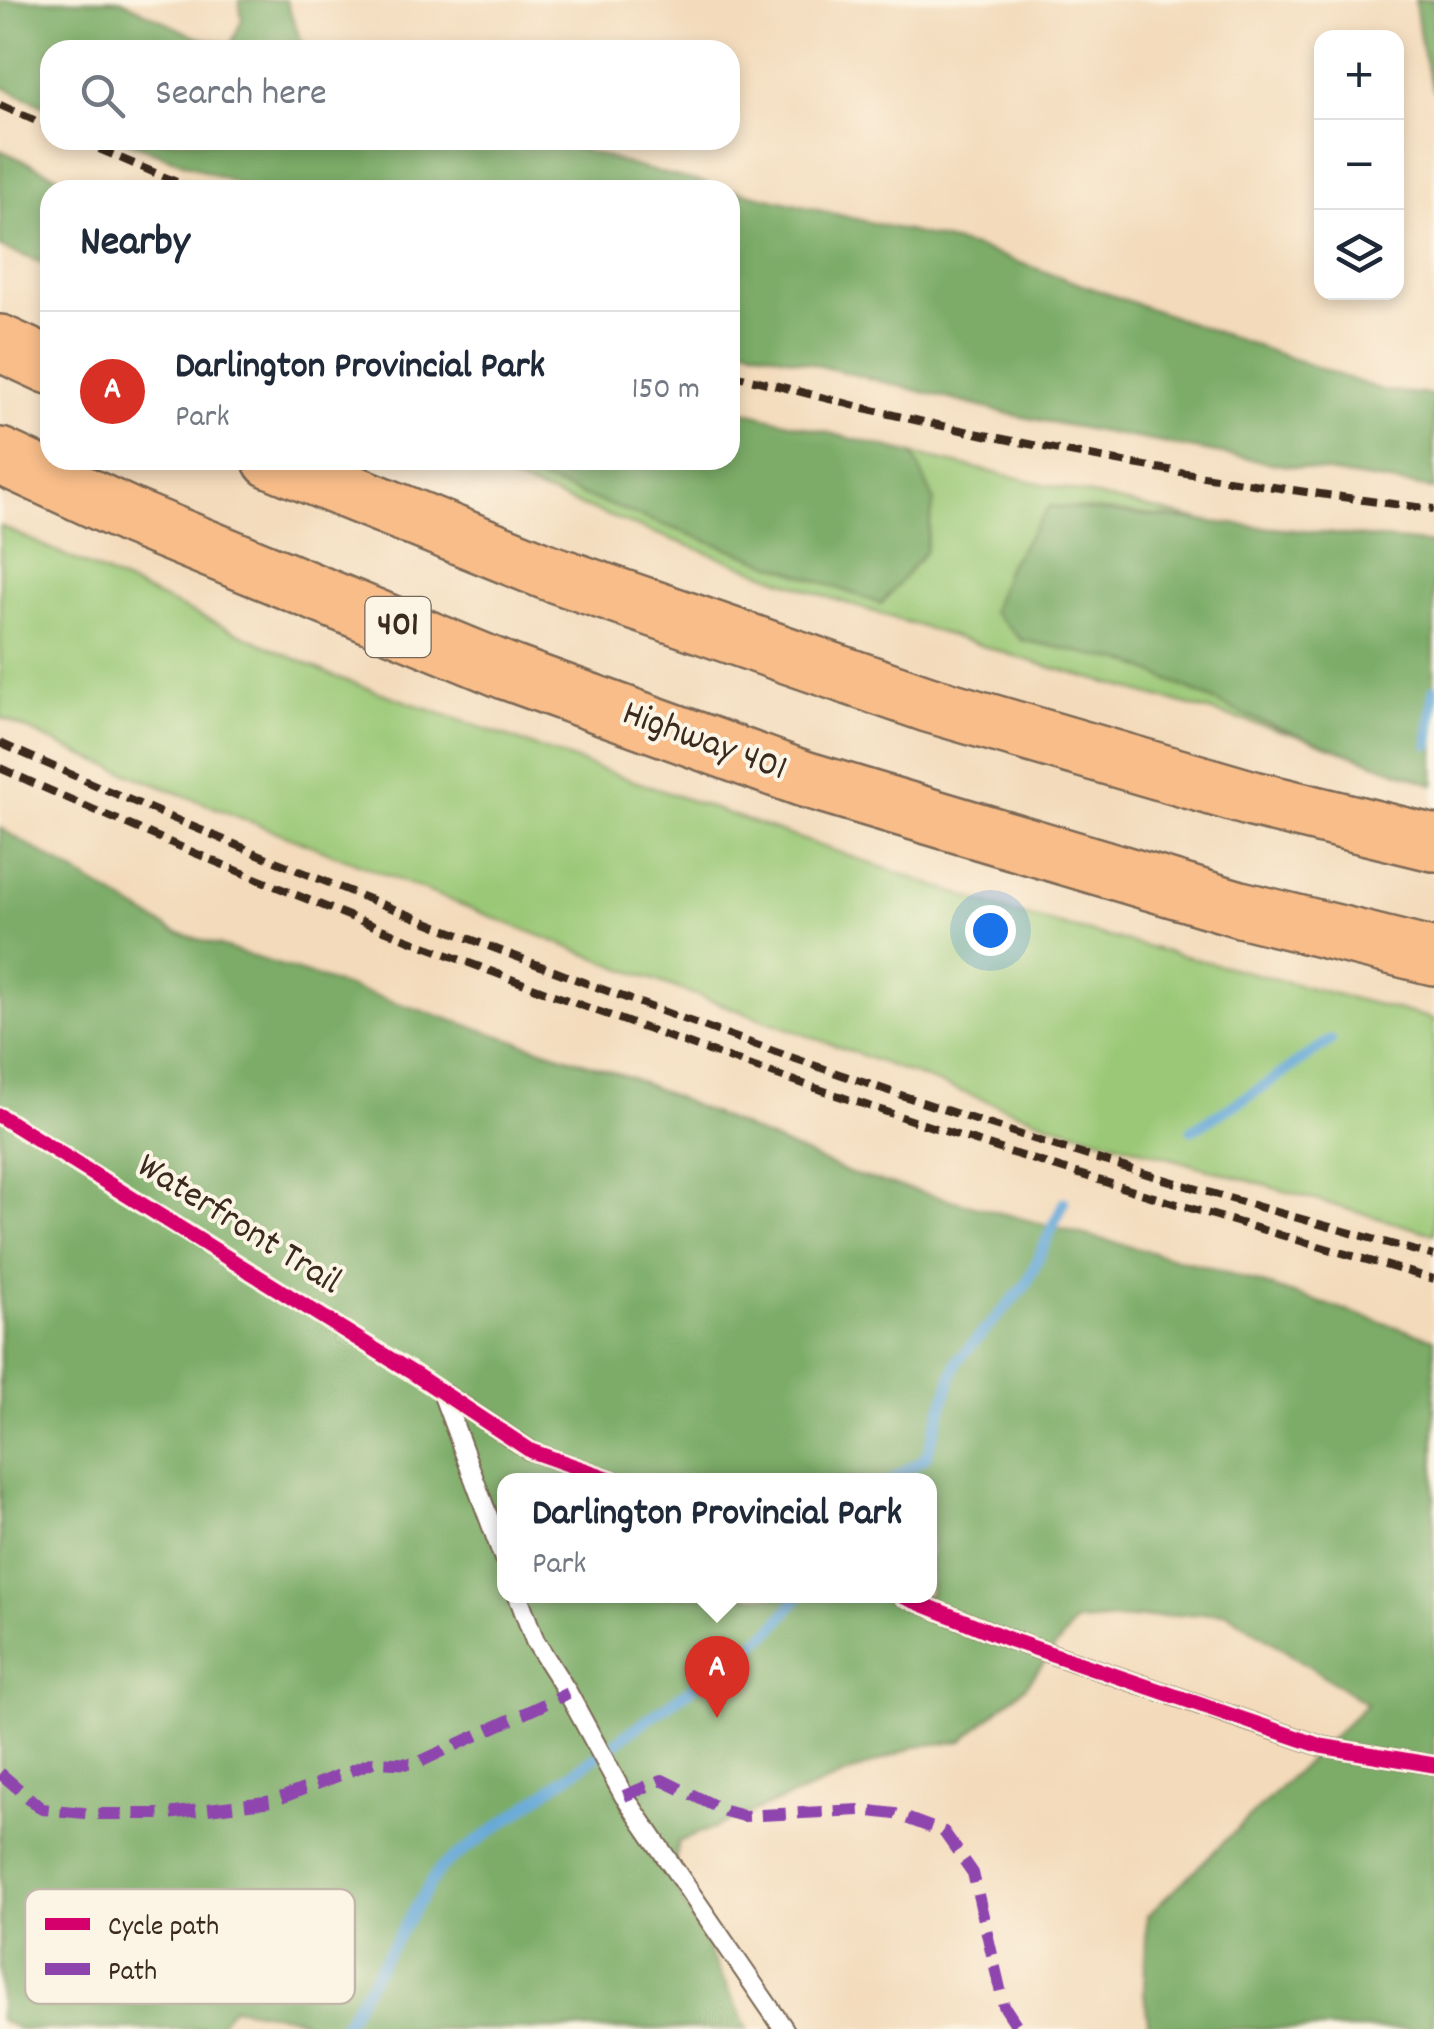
<!DOCTYPE html>
<html lang="en">
<head>
<meta charset="utf-8">
<style>
	body { margin:0; font-family:Dekko,sans-serif; background:#f6f6f7; color:#1f2937 }
	.controls { position:absolute; right:30px; top:30px; display:grid; overflow:hidden; border-radius:20px; box-shadow:0 5px 15px #0003 }
	.controls button { width:90px; height:90px; display:grid; place-items:center; padding:0; border:0; border-bottom:2px solid #e0e1e3; background:#fff; color:#1f2937; font:50px sans-serif }
	.you { position:absolute; left:990px; top:930px; width:35px; height:35px; margin:-25px; border:8px solid #fff; border-radius:50%; background:#1a73e8; box-shadow:0 0 0 15px #1a73e833 }
	.badge { display:grid; place-items:center; width:65px; height:65px; border-radius:50%; background:#d93025; color:#fff; font-size:32px; font-weight:700 }
	.pin { position:absolute; translate:-50% -82px; filter:drop-shadow(0 2px 5px #0008) }
	.pin::after { content:''; position:absolute; top:52px; width:35px; height:30px; background:inherit; clip-path:polygon(0 0,100% 0,50% 100%) }
	.popup { position:absolute; left:497px; top:1473px; width:440px; height:130px; box-sizing:border-box; display:grid; place-content:center; border-radius:20px; background:#fff; filter:drop-shadow(0 2px 8px #0005); font-size:32px; white-space:nowrap; color:#747a83 }
	.popup b { font-size:38px; color:#1f2937 }
	.popup::after { content:''; position:absolute; left:50%; top:100%; margin-left:-20px; border:20px solid transparent; border-top-color:#fff }
	.list { margin:0; padding:0; list-style:none }
	h2 { display:flex; justify-content:space-between; align-items:center; height:130px; margin:0; padding:0 40px; font-size:42px }
	h2 small { font-size:32px; font-weight:400; color:#747a83 }
	.list li { display:grid; grid-template-columns:65px 1fr auto; gap:30px; align-items:center; box-sizing:border-box; height:160px; padding:0 40px; border-top:2px solid #e0e1e3 }
	.list b { display:block; font-size:38px; white-space:nowrap }
	.list p { margin:0; font-size:32px; white-space:nowrap; color:#747a83 }
	.list em { font-size:32px; font-style:normal; color:#747a83 }
	.icon { flex:none; width:55px; height:55px; fill:none; stroke:currentColor; stroke-width:2; stroke-linecap:round; stroke-linejoin:round }
	.map { position:relative; flex:none; width:1434px; height:2029px; overflow:hidden }
	.search { position:absolute; background:#fff; box-shadow:0 5px 15px #0003; left:40px; top:40px; width:700px; height:110px; display:flex; align-items:center; gap:25px; box-sizing:border-box; padding:0 35px; border-radius:30px; color:#747a83; font-size:38px }
	.panel { position:absolute; background:#fff; box-shadow:0 5px 15px #0003; left:40px; top:180px; width:700px; height:290px; border-radius:30px }
	.map>svg:first-child { display:block }
	.green { fill:#9ac876; stroke:#6a794a; stroke-width:2.5 }
	.forest { fill:#7bac67; stroke:#5b6b42; stroke-width:2.5; fill-rule:evenodd }
	.lines { fill:none; stroke-linecap:round; stroke-linejoin:round }
	.stream { stroke:#64a7d8; stroke-width:11 }
	.lane-casing { stroke:#7b6855; stroke-width:22 }
	.highway-casing { stroke:#7b6855; stroke-width:60 }
	.lane { stroke:#fff; stroke-width:18 }
	.highway { stroke:#f8bd89; stroke-width:55 }
	.rail { stroke:#3b2a1e; stroke-width:8; stroke-dasharray:15 8; stroke-linecap:butt }
	.quiet { stroke:#8e44ad; stroke-width:12; stroke-dasharray:25 12; stroke-linecap:butt }
	.cycleway-casing { stroke:#fcf5e5; stroke-width:21 }
	.cycleway { stroke:#d6006c; stroke-width:15 }
	.labels { text-anchor:middle; dominant-baseline:central; stroke-width:8; stroke-linejoin:round; paint-order:stroke }
	.shield { fill:#fcf5e5; stroke:#75675a; stroke-width:2.5 }
	.shield-label { font-size:35px; font-weight:bold; fill:#3b2a1e }
	.street-label { font-size:38px; fill:#3b2a1e; stroke:#fcf5e5 }
	.key { fill:#fcf5e5; stroke:#c2b8a9; stroke-width:2.5 }
	.key-label { font-size:28px; fill:#3b2a1e }
</style>
</head>
<body>
<div class="map">
<svg width="1434" height="2029" viewBox="0 0 1434 2029">
	<rect width="100%" height="100%" fill="#fcf5e5"/>
	<filter id="ink" filterUnits="userSpaceOnUse"><feTurbulence type="fractalNoise" baseFrequency=".01" numOctaves="2"/><feDisplacementMap in="SourceGraphic" scale="20" xChannelSelector="R" yChannelSelector="G"/><feConvolveMatrix kernelMatrix="1 2 1 2 8 2 1 2 1" color-interpolation-filters="sRGB"/></filter>
	<filter id="wash" filterUnits="userSpaceOnUse"><feTurbulence type="fractalNoise" baseFrequency=".0048" numOctaves="4" result="noise"/><feDisplacementMap in="SourceGraphic" scale="40" xChannelSelector="R" yChannelSelector="G"/><feGaussianBlur stdDeviation="2.25" result="paint"/><feColorMatrix in="noise" values="0 0 0 0 0 0 0 0 0 0 0 0 0 0 0 0 0 1.4 0 .05"/><feComposite in="paint" operator="in"/></filter>
	<g filter="url(#wash)">
		<rect width="100%" height="100%" fill="#f3daba"/>
		<path class="green" d="M 913,454 L 1201,520 L 1050,506 L 1022,640 L 1132,663 L 1247,716 L 1303,737 L 1046,666 L 824,596 L 458,460 L 486,460 L 881,604 L 925,552 L 933,500 Z
			M 0,526 L 336,677 L 1010,912 L 1434,1019 L 1434,1234 L 1045,1122 L 619,967 L 82,755 L 0,717 Z"/>
		<path class="forest" d="M 0,0 L 121,0 L 196,37 L 231,44 L 242,20 L 239,0 L 286,0 L 301,41 L 313,50 L 50,50 L 50,108 L 0,86 Z
			M 1415,0 L 1434,0 L 1434,92 L 1421,46 Z
			M 123,140 L 551,140 L 637,167 L 978,248 L 1384,391 L 1434,395 L 1434,489 L 1271,463 L 1017,416 L 730,343 L 730,190 L 254,190 Z
			M 0,150 L 88,190 L 50,190 L 50,266 L 0,247 Z
			M 730,408 L 913,454 L 934,500 L 925,552 L 881,604 L 486,460 L 730,460 Z
			M 1050,506 L 1434,544 L 1434,785 L 1247,716 L 1132,663 L 1022,640 L 992,612 L 1007,567 Z
			M 0,828 L 173,931 L 629,1077 L 851,1174 L 1212,1268 L 1434,1339 L 1434,2029 L 1149,2029 L 1144,1992 L 1147,1916 L 1367,1704 L 1226,1612 L 1075,1622 L 1026,1686 L 962,1741 L 917,1746 L 678,1842 L 673,1880 L 748,2029 L 316,2029 L 297,2018 L 233,2007 L 215,2029 L 19,2029 L 0,2020 ZM 504,1480 L 930,1480 L 930,1596 L 504,1596 Z"/>
		<g class="lines">
			<path class="stream" d="M 1429,744 L 1434,689
				M 1192,1130 L 1252,1094 L 1331,1040
				M 892,1480 L 926,1457 L 957,1361 L 1026,1285 L 1064,1202
				M 341,2029 L 440,1868 L 771,1631 L 799,1596"/>
		</g>
	</g>
	<g filter="url(#ink)">
		<g class="lines">
			<g class="lane-casing">
				<path id="lane" d="M 442,1392 L 531,1451 L 613,1480
					M 442,1393 L 504,1559
					M 518,1596 L 535,1641 L 568,1693 L 624,1796 L 784,2029
					M 902,1596 L 1011,1640 L 1321,1746 L 1434,1765"/>
			</g>
			<g class="highway-casing">
				<path id="highway" d="M 0,343 L 50,366
					M 0,456 L 134,518 L 508,672 L 804,779 L 1240,909 L 1434,957
					M 271,460 L 548,572 L 928,704 L 1253,799 L 1434,843"/>
			</g>
			<use href="#lane" class="lane"/>
			<use href="#highway" class="highway"/>
			<path class="rail" d="M 0,105 L 50,127
				M 78,140 L 195,190
				M 730,374 C 792,389 853,406 915,420 C 1086,458 1260,488 1434,509
				M 0,743 C 338,894 684,1026 1037,1140 C 1168,1182 1301,1219 1434,1256
				M 0,768 C 463,977 945,1142 1434,1279"/>
			<path class="quiet" d="M 0,1773 L 42,1809 L 95,1814 L 167,1814 L 273,1801 L 373,1762 L 415,1764 L 568,1693
				M 624,1796 L 662,1780 L 725,1811 L 743,1816 L 860,1810 L 895,1814 L 944,1832 L 973,1873 L 1004,2006 L 1019,2029"/>
			<g class="cycleway-casing">
				<path id="cycleway" d="M 0,1116 L 416,1375 L 531,1451 L 613,1480
					M 902,1596 L 1011,1640 L 1321,1746 L 1434,1765"/>
			</g>
			<use href="#cycleway" class="cycleway"/>
		</g>
	</g>
	<g class="labels">
		<rect class="shield" x="365.5" y="597" width="65" height="60" rx="8"/>
		<g class="shield-label">
			<text x="398" y="627">401</text>
		</g>
		<g class="street-label">
			<text transform="translate(704 743) rotate(20)">Highway 401</text>
			<text transform="translate(238 1226) rotate(32)">Waterfront Trail</text>
		</g>
	</g>
	<rect x="25" y="1889" width="330" height="115" rx="15" class="key"/>
	<rect x="45" y="1918" width="45" height="12" fill="#d6006c"/>
	<rect x="45" y="1963" width="45" height="12" fill="#8e44ad"/>
	<g class="key-label">
		<text x="108" y="1934">Cycle path</text>
		<text x="108" y="1979">Path</text>
	</g>
</svg>
<div class="controls">
<button>+</button>
<button>−</button>
<button><svg class="icon" aria-label="layers" viewBox="0 0 24 24"><path d="M12 4l9 5-9 5-9-5zM3 14l9 5 9-5"/></svg></button>
</div>
<div class="you"></div>
<div class="pin badge" style="left:717px;top:1718px">A</div>
<div class="popup"><b>Darlington Provincial Park</b>Park</div>
<div class="search"><svg class="icon" aria-label="search" viewBox="0 0 24 24"><circle cx="10" cy="10" r="6"/><path d="M15 15l6 6"/></svg>Search here</div>
<section class="panel">
<h2>Nearby<small></small></h2>
<ul class="list">
<li><span class="badge">A</span><div><b>Darlington Provincial Park</b><p>Park</p></div><em>150 m</em></li>
</ul>
</section>
</div>
</body>
</html>
